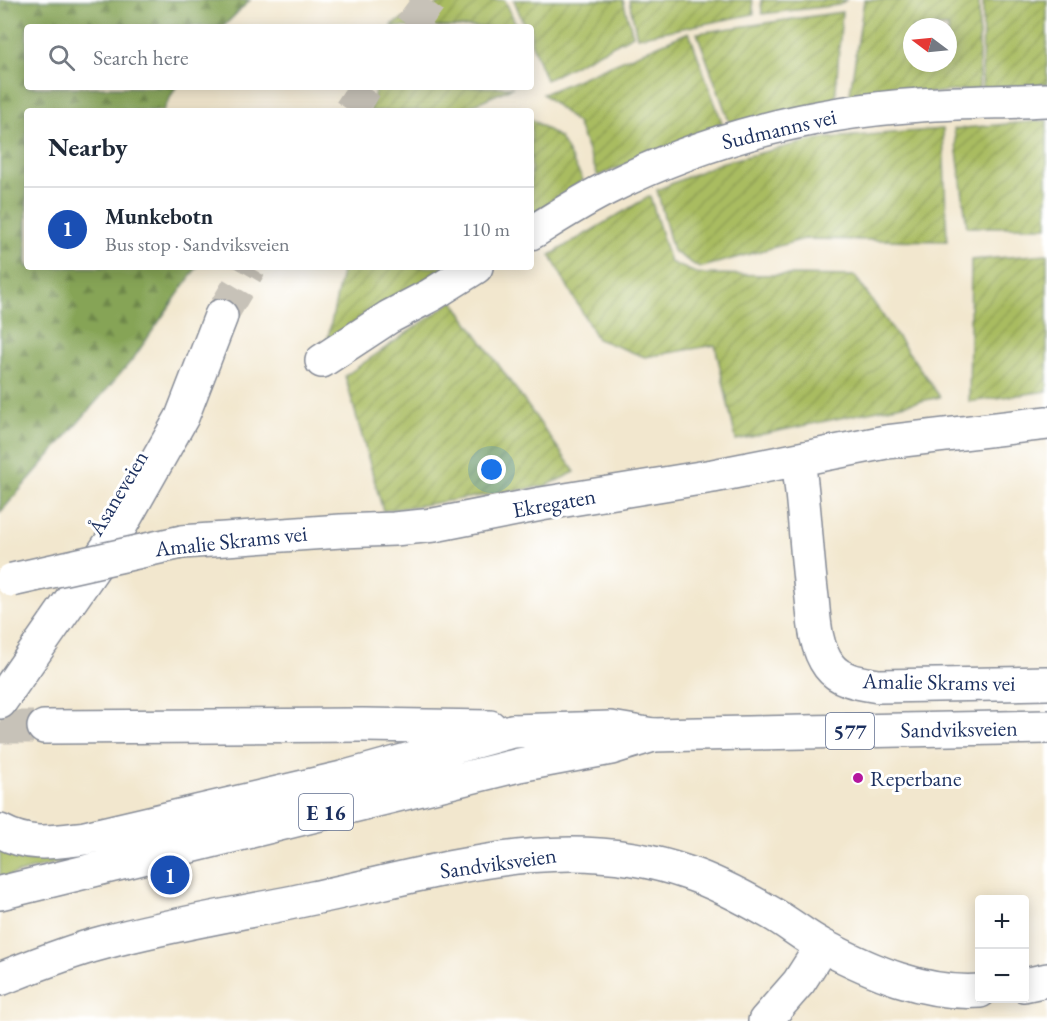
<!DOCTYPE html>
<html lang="en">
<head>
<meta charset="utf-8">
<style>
	body { margin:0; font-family:"EB Garamond",serif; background:#f6f6f7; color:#1f2937 }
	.controls { position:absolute; right:18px; bottom:18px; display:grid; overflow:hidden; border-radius:6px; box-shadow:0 3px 15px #0003 }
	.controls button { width:54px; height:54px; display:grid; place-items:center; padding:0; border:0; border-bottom:2px solid #e0e1e3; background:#fff; color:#1f2937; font:30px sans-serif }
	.compass { position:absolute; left:903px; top:18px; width:54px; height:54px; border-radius:50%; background:#fff; box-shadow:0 3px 15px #0003; rotate:286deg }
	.you { position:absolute; left:492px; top:470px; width:21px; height:21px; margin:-15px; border:4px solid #fff; border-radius:50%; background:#1a73e8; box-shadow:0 0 0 9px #1a73e833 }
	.badge { display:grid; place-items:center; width:39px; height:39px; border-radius:50%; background:#b5179e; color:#fff; font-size:20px; font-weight:700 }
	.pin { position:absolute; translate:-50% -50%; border:3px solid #fff; box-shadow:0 2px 6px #0006 }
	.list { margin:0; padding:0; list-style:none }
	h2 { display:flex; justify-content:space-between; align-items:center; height:78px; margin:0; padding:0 24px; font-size:26px }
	h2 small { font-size:20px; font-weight:400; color:#747a83 }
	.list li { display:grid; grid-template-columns:39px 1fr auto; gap:18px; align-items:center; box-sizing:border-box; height:84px; padding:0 24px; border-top:2px solid #e0e1e3 }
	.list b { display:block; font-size:22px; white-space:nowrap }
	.list p { margin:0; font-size:20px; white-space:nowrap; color:#747a83 }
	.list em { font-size:20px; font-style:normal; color:#747a83 }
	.icon { flex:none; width:33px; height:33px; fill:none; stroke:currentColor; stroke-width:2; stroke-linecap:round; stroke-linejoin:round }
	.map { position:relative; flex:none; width:1047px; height:1021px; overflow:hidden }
	.search { position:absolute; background:#fff; box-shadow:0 3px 15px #0003; left:24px; top:24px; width:510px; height:66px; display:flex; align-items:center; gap:15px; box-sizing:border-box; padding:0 21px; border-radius:6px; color:#747a83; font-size:22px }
	.panel { position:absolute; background:#fff; box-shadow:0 3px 15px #0003; left:24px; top:108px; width:510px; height:162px; border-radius:6px }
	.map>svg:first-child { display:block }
	.grass { fill:#a9bc60; stroke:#62765f; stroke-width:1.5 }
	.forest { fill:url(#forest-firs); stroke:#506a5a; stroke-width:1.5 }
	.garden { fill:url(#garden-furrows); stroke:#62765f; stroke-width:1.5; fill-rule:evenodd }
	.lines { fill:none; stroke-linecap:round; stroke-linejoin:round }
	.highway-tunnel { stroke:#c7c2b8; stroke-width:33; stroke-dasharray:33 16; stroke-linecap:butt }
	.minor-casing { stroke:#868b96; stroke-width:36 }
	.major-casing { stroke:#868b96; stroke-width:36 }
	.highway-casing { stroke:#868b96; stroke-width:36 }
	.minor { stroke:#fff; stroke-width:33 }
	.major { stroke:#fff; stroke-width:33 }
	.highway { stroke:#fff; stroke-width:33 }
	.minor-bridge-casing { stroke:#868b96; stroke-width:36; stroke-linecap:butt }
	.minor-bridge { stroke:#fff; stroke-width:33 }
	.poi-dot { fill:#b5179e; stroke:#fff; stroke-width:2 }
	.labels { text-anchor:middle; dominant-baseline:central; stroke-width:6; stroke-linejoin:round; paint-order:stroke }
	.shield { fill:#fff; stroke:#5f6d8e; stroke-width:1.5 }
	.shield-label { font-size:21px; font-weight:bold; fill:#1b2f5e }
	.street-label { font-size:22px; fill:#1b2f5e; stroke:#fff }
	.poi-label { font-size:22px; fill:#1b2f5e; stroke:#fff; text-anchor:start }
</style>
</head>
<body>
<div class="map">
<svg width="1047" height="1021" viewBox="0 0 1047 1021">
	<defs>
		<pattern id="forest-firs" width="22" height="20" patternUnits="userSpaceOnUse" patternTransform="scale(1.5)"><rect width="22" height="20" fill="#86a456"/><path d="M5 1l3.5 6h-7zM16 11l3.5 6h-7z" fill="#6d864a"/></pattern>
		<pattern id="garden-furrows" width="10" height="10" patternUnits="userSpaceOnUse" patternTransform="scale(1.5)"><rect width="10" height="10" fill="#a9bc60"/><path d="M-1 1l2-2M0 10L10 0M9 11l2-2" fill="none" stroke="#899952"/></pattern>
	</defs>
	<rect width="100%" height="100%" fill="#fff"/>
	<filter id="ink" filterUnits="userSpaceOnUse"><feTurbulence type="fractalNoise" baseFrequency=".0167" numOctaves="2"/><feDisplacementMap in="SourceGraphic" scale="12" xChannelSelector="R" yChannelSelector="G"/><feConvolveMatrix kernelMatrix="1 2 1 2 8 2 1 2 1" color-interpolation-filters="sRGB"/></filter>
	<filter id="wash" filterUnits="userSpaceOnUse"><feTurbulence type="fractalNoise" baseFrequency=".008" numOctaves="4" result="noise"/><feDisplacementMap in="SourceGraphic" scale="24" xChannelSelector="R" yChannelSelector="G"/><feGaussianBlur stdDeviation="1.35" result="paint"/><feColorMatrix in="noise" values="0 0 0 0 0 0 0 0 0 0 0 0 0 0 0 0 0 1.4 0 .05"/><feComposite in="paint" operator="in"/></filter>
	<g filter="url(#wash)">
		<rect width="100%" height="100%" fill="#f2e7ce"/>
		<path class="grass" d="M 0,849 L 105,850 L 0,878 Z"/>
		<path class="forest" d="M 0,0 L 250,0 L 223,27 L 27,27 L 27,87 L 176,87 L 163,111 L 27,111 L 27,267 L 197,267 L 133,359 L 0,513 Z"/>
		<path class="garden" d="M 449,0 L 505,0 L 517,27 L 392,27 L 392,24 Z
			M 514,0 L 623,0 L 633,35 L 546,80 L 531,42 L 531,27 L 525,27 Z
			M 629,0 L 752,0 L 754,14 L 637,37 Z
			M 761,0 L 846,0 L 839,5 L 762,14 Z
			M 864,0 L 979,0 L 979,89 L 849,100 ZM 912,27 L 948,27 L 948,63 L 912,63 Z
			M 983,0 L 1047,0 L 1047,84 L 982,88 Z
			M 842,12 L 835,103 L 730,124 L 697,33 Z
			M 689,32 L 723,125 L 598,176 L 577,123 L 543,94 Z
			M 376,87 L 513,87 L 459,111 L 370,111 Z
			M 531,119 L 560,138 L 583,180 L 531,216 Z
			M 1047,120 L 1047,227 L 967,227 L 954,129 Z
			M 943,129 L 947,241 L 804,239 L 699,268 L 673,251 L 657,190 L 720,163 L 817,139 Z
			M 650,196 L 670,262 L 698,274 L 855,276 L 940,397 L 736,440 L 715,345 L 645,357 L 597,339 L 550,255 Z
			M 1047,254 L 1047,391 L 969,402 L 971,260 Z
			M 343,267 L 454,267 L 327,342 Z
			M 453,301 L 575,472 L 546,486 L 383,511 L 345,376 Z"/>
	</g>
	<g filter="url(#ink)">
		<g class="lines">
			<path class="highway-tunnel" d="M 410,27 L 430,0
				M 350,111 L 366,87
				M 221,316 L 250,267
				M 0,727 L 44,727"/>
			<g class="minor-casing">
				<path id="minor" d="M 531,233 C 557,217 583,200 610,187 C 706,139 813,112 920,105 C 962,102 1005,102 1047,100
					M 322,361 L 389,317 L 431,295 L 476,267
					M 798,460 C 805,506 806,552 812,598 C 814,620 815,647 829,666 C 840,681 861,683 879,686 L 1047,683
					M 182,542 L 341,531 L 394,529 L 434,525 L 541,504 L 713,476 L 886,442 L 1047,423
					M 0,979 C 33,966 67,952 102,943 C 171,924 243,913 313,898 C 436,873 563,828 688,873 C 717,883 745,898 771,913 C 789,923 805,937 823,946 C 871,971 925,995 980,991
					M 1024,985 L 1047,980
					M 765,1021 L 799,982 L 822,946"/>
			</g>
			<g class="major-casing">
				<path id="major" d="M 512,731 L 611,728 L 653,735 L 1047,727"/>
			</g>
			<g class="highway-casing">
				<path id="highway" d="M 0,702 L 112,541 L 182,417 L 221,316
					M 44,727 L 363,725 L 490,727
					M 0,831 C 30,847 53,842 85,838 L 342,778 L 512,731
					M 0,893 L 519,765 L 611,748 L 653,735"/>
			</g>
			<use href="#minor" class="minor"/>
			<use href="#major" class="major"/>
			<use href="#highway" class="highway"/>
			<g class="minor-bridge-casing">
				<path id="minor-bridge" d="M 12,580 L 182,542"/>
			</g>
			<use href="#minor-bridge" class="minor-bridge"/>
		</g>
	</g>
	<circle class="poi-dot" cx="858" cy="778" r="6"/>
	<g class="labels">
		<g class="shield">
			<rect x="826" y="713" width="48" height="36" rx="4.5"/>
			<rect x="299" y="794" width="54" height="36" rx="4.5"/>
		</g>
		<g class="shield-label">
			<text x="850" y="731">577</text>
			<text x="326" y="812">E 16</text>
		</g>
		<g class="street-label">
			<text transform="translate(779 129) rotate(-13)">Sudmanns vei</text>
			<text transform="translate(118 493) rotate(-59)">Åsaneveien</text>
			<text transform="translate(554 503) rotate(-10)">Ekregaten</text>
			<text transform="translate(231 541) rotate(-6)">Amalie Skrams vei</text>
			<text transform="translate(939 682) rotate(1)">Amalie Skrams vei</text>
			<text transform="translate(959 729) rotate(-1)">Sandviksveien</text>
			<text transform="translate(498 863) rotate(-8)">Sandviksveien</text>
		</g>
		<g class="poi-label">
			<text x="870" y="778">Reperbane</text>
		</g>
	</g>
</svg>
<div class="controls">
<button>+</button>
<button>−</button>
</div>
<svg class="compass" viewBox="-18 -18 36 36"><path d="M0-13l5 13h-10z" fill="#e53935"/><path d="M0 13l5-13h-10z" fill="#747a83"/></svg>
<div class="you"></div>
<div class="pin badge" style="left:170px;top:875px;background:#1a4fb4">1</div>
<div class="search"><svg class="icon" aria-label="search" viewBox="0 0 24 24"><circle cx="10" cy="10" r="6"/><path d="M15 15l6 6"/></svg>Search here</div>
<section class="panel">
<h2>Nearby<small></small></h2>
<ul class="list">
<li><span class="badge" style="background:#1a4fb4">1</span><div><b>Munkebotn</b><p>Bus stop · Sandviksveien</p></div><em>110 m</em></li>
</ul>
</section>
</div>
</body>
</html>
